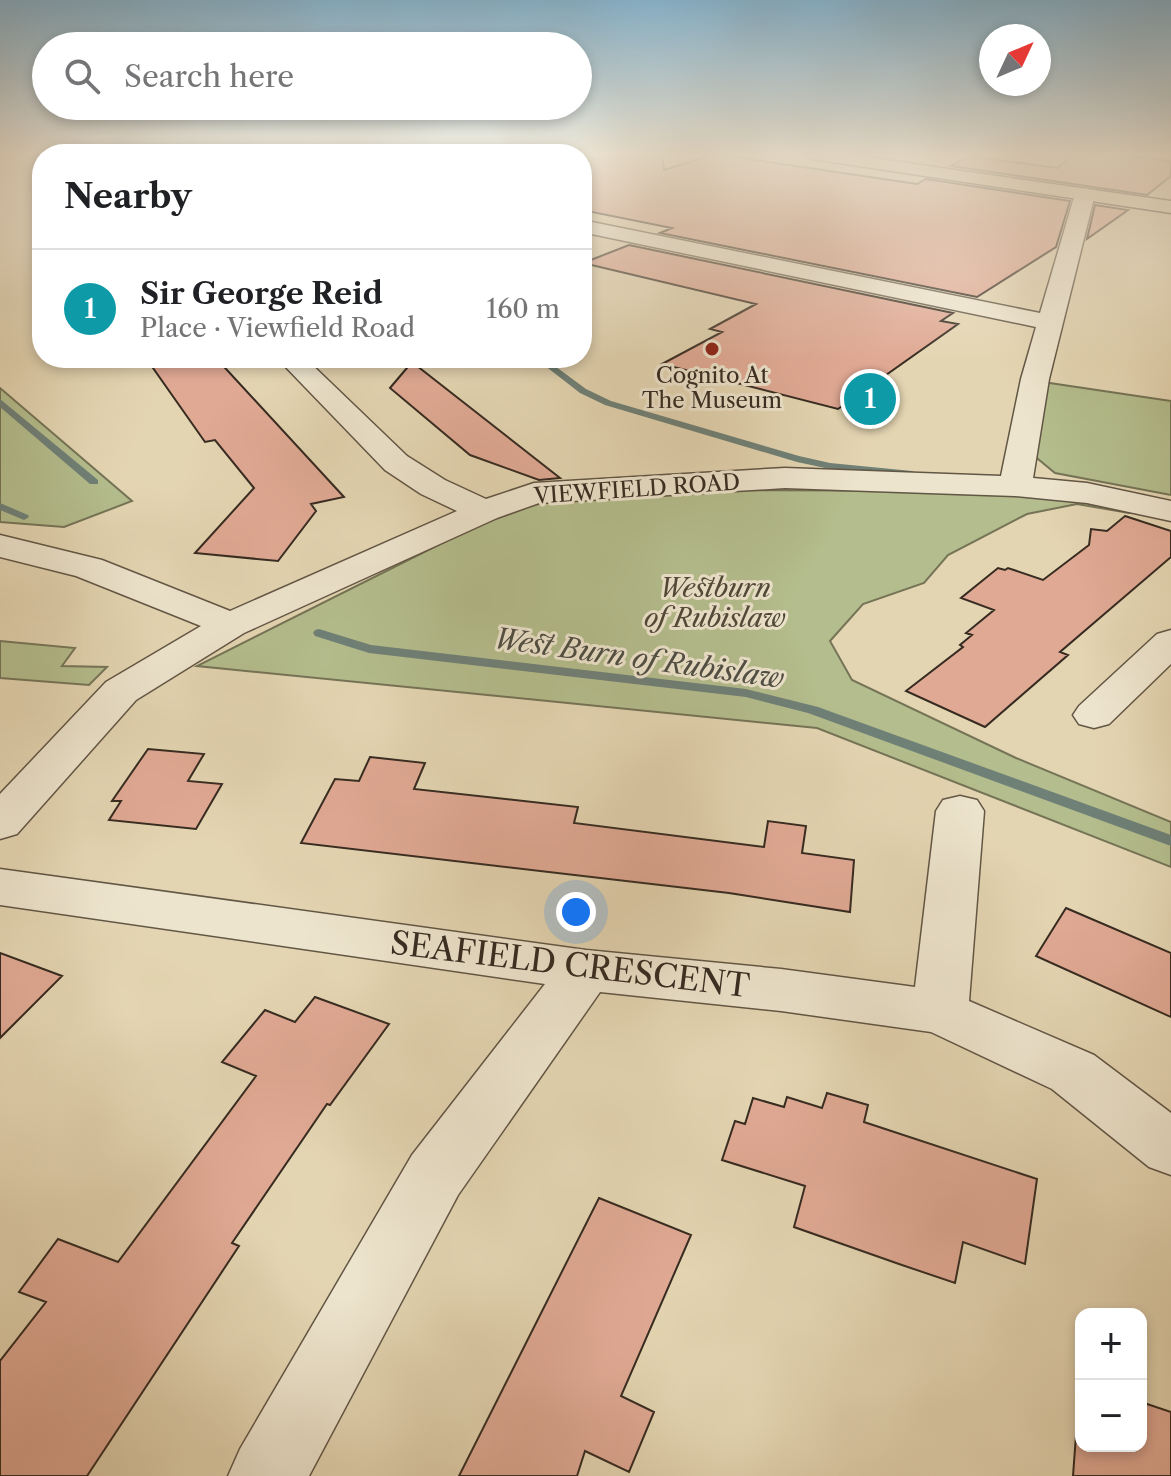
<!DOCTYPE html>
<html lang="en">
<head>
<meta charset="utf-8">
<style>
	body { margin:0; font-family:"Libre Caslon Text",serif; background:#f2f2f2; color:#202124 }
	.controls { position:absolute; right:24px; bottom:24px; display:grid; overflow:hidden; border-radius:16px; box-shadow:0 4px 12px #0003 }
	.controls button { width:72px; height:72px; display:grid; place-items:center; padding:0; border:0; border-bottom:2px solid #e0e0e0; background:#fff; color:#202124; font:40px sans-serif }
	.compass { position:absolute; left:979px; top:24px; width:72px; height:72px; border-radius:50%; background:#fff; box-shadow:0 4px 12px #0003; rotate:46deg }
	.you { position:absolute; left:576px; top:912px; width:28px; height:28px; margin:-20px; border:6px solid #fff; border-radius:50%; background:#1a73e8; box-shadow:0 0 0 12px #1a73e833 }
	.badge { display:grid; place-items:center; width:52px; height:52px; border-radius:50%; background:#1a73e8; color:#fff; font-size:26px; font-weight:700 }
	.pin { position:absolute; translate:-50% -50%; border:4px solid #fff; box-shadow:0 2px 8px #0006 }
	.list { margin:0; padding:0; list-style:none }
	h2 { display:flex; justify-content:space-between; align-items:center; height:104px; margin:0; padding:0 32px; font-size:34px }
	h2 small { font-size:26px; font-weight:400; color:#757577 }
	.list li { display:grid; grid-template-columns:52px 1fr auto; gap:24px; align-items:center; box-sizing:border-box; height:120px; padding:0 32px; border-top:2px solid #e0e0e0 }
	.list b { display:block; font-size:30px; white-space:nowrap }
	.list p { margin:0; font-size:26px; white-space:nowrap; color:#757577 }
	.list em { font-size:26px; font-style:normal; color:#757577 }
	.icon { flex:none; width:44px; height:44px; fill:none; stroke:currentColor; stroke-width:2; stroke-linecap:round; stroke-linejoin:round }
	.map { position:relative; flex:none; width:1171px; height:1476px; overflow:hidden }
	.search { position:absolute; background:#fff; box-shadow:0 4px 12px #0003; left:32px; top:32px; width:560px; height:88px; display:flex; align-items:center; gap:20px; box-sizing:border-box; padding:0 28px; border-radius:44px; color:#757577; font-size:30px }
	.panel { position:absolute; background:#fff; box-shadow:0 4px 12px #0003; left:32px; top:144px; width:560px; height:224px; border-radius:32px }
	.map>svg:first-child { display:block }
	.green { fill:#b4bd8d; stroke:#757457; stroke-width:2 }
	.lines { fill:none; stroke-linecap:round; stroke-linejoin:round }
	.stream { fill:#6f8077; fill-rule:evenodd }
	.building { fill:#e0a994; stroke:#362b21; stroke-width:2 }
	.minor-casing { stroke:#625645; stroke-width:3 }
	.major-casing { stroke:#362b21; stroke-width:3 }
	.minor { fill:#ede4cd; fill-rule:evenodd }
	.major { fill:#e4d5b2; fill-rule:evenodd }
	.poi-dot { fill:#8f2418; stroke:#ede4cd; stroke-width:3 }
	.labels { text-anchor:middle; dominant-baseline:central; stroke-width:6; stroke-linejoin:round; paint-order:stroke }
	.far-poi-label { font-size:22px; fill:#362b21; stroke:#ede4cd }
	.far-street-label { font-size:22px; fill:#362b21; stroke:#ede4cd }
	.park-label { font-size:26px; font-style:italic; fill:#4f4837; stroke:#ede4cd }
	.water-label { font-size:28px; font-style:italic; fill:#4e4e45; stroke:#ede4cd }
	.near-street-label { font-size:32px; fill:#362b21; stroke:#ede4cd }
</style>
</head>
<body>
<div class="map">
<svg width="1171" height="1476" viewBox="0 0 1171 1476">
	<rect width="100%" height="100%" fill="#e4d5b2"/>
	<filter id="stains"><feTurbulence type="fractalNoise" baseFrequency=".0025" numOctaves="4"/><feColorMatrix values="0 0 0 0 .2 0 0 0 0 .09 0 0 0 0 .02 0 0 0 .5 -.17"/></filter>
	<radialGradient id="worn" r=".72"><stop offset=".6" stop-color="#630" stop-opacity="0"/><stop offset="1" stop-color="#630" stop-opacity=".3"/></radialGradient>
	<path class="green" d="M 1043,382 L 1171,401 L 1171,495 L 1055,473 L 1032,454 Z
		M 0,388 L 132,501 L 64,527 L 0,522 Z
		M 684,490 L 1022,491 L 1142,504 L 1129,513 L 1077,504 L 1027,514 L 948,555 L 924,583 L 863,604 L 830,641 L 852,680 L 1016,758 L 1171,822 L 1171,867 L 817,728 L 197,666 L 506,511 L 588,493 Z
		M 0,641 L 75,648 L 62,666 L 107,667 L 89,685 L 0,678 Z"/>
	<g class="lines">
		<path class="stream" d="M 535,358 L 544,358 L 586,389 L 611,401 L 799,456 L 830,463 L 912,471 L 917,474 L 912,477 L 830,469 L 797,462 L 605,405 L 580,393 Z
			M 0,399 L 98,480 L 98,484 L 90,484 L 0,407 Z
			M 0,503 L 28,515 L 29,517 L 24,520 L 0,510 Z
			M 319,629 L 371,645 L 746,689 L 818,707 L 1171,835 L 1171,846 L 808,713 L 746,697 L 369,653 L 315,636 L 313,633 L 315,630 Z"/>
	</g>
	<path class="building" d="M 582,154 L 662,154 L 664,170 L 715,154 L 917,184 L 926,179 L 1070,201 L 1056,247 L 977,297 L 660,233 L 672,228 L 582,210 Z
		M 1075,154 L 1112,154 L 1171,161 L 1171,176 L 1147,195 L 951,166 L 969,156 L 1057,168 Z
		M 1095,205 L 1128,210 L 1087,239 Z
		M 629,245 L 953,313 L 941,321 L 958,324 L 838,409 L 662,364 L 722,332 L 710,329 L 756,304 L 583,263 Z
		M 146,358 L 216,358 L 344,497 L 311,504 L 316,511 L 278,561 L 195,553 L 254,488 L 215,440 L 205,442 Z
		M 412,362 L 560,478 L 539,480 L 470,455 L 390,388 Z
		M 1125,516 L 1171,531 L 1171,557 L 1060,652 L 1068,655 L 985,727 L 906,691 L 963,647 L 960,645 L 972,635 L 966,633 L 994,610 L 961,598 L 998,568 L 1005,570 L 1008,568 L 1043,580 L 1089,545 L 1091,529 L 1107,531 Z
		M 148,749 L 204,754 L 188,781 L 222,784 L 196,829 L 109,820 L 121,801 L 112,801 Z
		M 370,757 L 425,763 L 414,789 L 578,807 L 574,823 L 764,847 L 768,821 L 806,826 L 802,853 L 854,860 L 850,912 L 729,893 L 301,843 L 335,779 L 359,781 Z
		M 1066,908 L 1171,953 L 1171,1017 L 1036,956 Z
		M 0,953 L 62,976 L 0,1038 Z
		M 315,997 L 389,1024 L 330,1105 L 327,1104 L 232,1243 L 239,1246 L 87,1476 L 0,1476 L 0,1361 L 46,1302 L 19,1292 L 58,1239 L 118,1262 L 256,1076 L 222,1062 L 265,1010 L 295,1022 Z
		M 827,1093 L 868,1105 L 864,1122 L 1037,1179 L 1025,1264 L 963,1242 L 955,1283 L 899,1264 L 794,1227 L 805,1186 L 722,1160 L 735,1121 L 745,1124 L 753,1098 L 784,1107 L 787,1097 L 822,1108 Z
		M 599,1198 L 691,1235 L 621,1396 L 654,1412 L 629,1472 L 585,1451 L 577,1476 L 459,1476 Z
		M 1080,1381 L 1081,1446 L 1141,1446 L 1141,1402 L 1171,1412 L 1171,1476 L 1073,1476 Z"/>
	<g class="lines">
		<g class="minor-casing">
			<path id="minor" d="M 1085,188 L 1095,194 L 1049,379 L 1033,478 L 1087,483 L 1171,501 L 1171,521 L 1087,503 L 1015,496 L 785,488 L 539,503 L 497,518 L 244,633 L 136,700 L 17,834 L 0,839 L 0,794 L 106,682 L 201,626 L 76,576 L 0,557 L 0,535 L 102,560 L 230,611 L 457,511 L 421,494 L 385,470 L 277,358 L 305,358 L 407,456 L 445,480 L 486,499 L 534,483 L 785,468 L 1001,476 L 1021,379 L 1036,327 L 582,232 L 582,220 L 1040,313 L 1075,194 Z
				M 1171,630 L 1171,664 L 1109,724 L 1094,728 L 1079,724 L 1073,715 L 1079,706 L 1157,634 Z
				M 960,796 L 977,800 L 984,811 L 969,1001 L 1094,1055 L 1171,1113 L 1171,1175 L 1149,1167 L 1052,1089 L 931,1032 L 781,1011 L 600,992 L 458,1195 L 309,1476 L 228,1476 L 240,1449 L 412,1155 L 545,984 L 0,905 L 0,869 L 586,950 L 781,969 L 915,987 L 936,811 L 943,800 Z"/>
		</g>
		<g class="major-casing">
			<path id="major" d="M 803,154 L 845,154 L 1171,201 L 1171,213 L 812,159 Z"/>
		</g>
		<use href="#minor" class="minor"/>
		<use href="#major" class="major"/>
	</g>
	<linearGradient id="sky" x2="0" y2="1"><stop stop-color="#87b6d2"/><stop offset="0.43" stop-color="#f3ecdc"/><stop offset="1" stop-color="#f3ecdc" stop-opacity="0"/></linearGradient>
	<rect width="1171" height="360" fill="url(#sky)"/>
	<circle class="poi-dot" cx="712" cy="349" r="8"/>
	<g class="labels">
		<g class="far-poi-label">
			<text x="712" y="375">Cognito At<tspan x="712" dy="25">The Museum</tspan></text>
		</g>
		<g class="far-street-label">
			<text transform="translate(637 489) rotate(-4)">VIEWFIELD ROAD</text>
		</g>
		<g class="park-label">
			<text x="715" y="588">Westburn<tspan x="715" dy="30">of Rubislaw</tspan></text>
		</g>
		<g class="water-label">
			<text transform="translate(639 658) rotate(8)">West Burn of Rubislaw</text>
		</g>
		<g class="near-street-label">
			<text transform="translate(570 964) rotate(7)">SEAFIELD CRESCENT</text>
		</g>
	</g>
	<rect width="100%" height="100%" filter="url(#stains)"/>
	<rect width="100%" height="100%" fill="url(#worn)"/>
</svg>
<div class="controls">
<button>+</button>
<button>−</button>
</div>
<svg class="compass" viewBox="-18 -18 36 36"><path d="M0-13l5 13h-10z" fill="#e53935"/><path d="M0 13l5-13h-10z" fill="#757577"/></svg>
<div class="you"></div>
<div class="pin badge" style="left:870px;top:399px;background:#0f9aa8">1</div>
<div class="search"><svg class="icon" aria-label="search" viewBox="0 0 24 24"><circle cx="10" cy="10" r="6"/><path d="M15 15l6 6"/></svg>Search here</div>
<section class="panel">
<h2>Nearby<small></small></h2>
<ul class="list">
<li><span class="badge" style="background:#0f9aa8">1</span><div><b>Sir George Reid</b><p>Place · Viewfield Road</p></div><em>160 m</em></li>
</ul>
</section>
</div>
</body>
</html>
